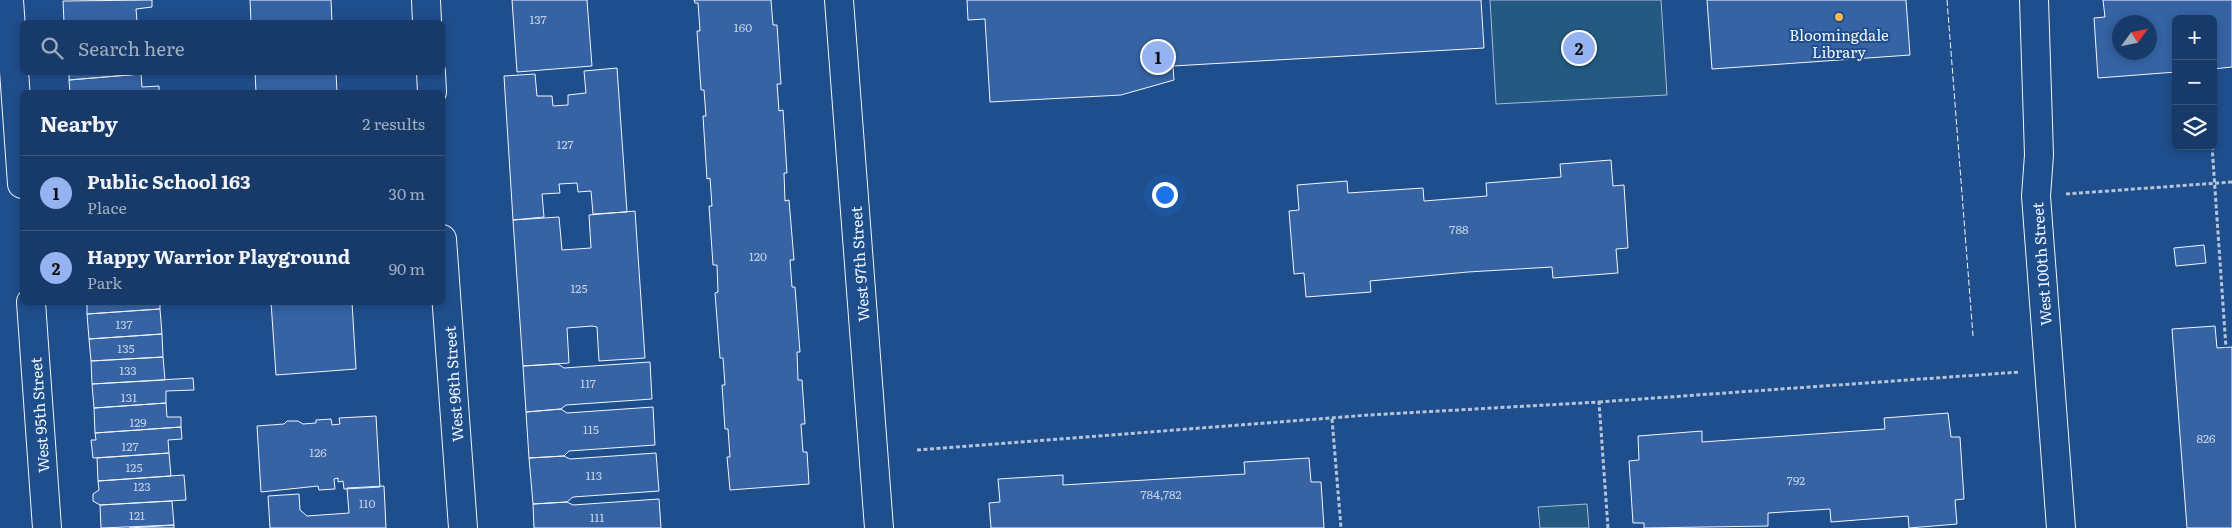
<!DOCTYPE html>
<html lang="en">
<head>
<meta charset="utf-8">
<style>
	body { margin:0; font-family:Literata,serif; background:#244571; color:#f1f3f6 }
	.controls { position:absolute; right:15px; top:15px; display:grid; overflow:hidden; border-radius:8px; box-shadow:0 2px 8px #0003 }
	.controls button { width:45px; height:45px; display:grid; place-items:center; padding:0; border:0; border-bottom:1px solid #36547d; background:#173a69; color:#f1f3f6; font:25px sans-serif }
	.compass { position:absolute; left:2112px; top:15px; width:45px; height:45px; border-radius:50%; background:#173a69; box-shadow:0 2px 8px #0003; rotate:57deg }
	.you { position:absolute; left:1164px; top:194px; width:18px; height:18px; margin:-12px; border:4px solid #fff; border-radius:50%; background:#1a73e8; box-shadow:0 0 0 8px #1a73e833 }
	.badge { display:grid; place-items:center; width:32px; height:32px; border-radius:50%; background:#95b2f1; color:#111; font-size:16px; font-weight:700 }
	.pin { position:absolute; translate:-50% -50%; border:2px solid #fff; box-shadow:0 1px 5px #0006 }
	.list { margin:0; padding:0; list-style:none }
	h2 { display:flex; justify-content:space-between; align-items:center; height:65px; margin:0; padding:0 20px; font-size:21px }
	h2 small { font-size:16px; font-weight:400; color:#9eadc0 }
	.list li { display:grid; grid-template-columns:32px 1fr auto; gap:15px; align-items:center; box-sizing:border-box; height:75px; padding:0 20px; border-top:1px solid #36547d }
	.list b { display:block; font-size:19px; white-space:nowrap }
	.list p { margin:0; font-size:16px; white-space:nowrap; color:#9eadc0 }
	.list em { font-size:16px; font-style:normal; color:#9eadc0 }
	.icon { flex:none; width:28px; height:28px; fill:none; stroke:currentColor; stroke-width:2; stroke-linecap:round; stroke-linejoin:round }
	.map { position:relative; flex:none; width:2232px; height:528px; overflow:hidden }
	.search { position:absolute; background:#173a69; box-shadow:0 2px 8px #0003; left:20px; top:20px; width:425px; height:55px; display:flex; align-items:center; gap:12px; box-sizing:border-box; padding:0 18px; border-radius:8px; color:#9eadc0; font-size:19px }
	.panel { position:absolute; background:#173a69; box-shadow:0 2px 8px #0003; left:20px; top:90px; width:425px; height:215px; border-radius:8px }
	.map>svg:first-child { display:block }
	.green { fill:#245a82; stroke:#a8bbd7 }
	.building { fill:#3563a3; stroke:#f2f6ff; fill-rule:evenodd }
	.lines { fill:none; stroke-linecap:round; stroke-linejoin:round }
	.minor-casing { stroke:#f2f6ff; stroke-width:30 }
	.major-casing { stroke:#f2f6ff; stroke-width:30 }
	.path { stroke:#b3c4dc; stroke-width:3; stroke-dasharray:4 2.5; stroke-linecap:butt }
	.minor { stroke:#1f4e8c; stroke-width:28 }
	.major { stroke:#1f4e8c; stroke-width:28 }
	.fence { stroke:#f2f6ff; stroke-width:1; stroke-dasharray:6 2.5; stroke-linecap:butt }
	.poi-dot { fill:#ffb74d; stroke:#1f4e8c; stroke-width:2 }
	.labels { text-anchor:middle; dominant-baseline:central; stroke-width:4; stroke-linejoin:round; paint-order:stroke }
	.number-label { font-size:12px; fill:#c3d1e8 }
	.poi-label { font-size:15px; fill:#f2f6ff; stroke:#1f4e8c }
	.street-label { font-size:15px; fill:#f2f6ff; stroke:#1f4e8c }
</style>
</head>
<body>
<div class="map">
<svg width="2232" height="528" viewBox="0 0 2232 528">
	<rect width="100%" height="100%" fill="#1f4e8c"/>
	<path class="green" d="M 1490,0 L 1661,0 L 1667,95 L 1496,104 Z
		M 1587,504 L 1589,528 L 1540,528 L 1538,507 Z"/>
	<path class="building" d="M 152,0 L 152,7 L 136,9 L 137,21 L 64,22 L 63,1 Z
		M 250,0 L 331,0 L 332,22 L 251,22 Z
		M 512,0 L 587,0 L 592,66 L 517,72 Z
		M 694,0 L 771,0 L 773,25 L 777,25 L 781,84 L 777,84 L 779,111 L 783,110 L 787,173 L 784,173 L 785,201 L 789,200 L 794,260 L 790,260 L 792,287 L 795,287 L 800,352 L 797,352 L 798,380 L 802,380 L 805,424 L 801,424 L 803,452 L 807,452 L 809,484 L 730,490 L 727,457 L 730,457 L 728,429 L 725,429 L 722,385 L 725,385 L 723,358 L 720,358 L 715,293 L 718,292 L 717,265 L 713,265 L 709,206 L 712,206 L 710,178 L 707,179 L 703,116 L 706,116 L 704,90 L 701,90 L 697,31 L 700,31 L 698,3 L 695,3 Z
		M 967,0 L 1481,0 L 1484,48 L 1173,66 L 1174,80 L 1121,95 L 990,102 L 985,19 L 968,20 Z
		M 1707,0 L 1906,0 L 1910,55 L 1712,69 Z
		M 2103,0 L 2232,0 L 2232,67 L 2213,69 L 2213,19 L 2176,19 L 2176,72 L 2098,78 L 2094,18 L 2105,17 ZM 2120,22 L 2150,22 L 2150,52 L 2120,52 Z
		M 617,68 L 627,212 L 593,214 L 591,191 L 578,192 L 577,183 L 559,184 L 560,193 L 542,194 L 544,217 L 513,220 L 504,76 L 535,74 L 537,96 L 552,96 L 553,106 L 568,105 L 568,95 L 586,93 L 584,71 Z
		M 69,72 L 141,72 L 141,74 L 69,80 Z
		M 255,72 L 336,72 L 337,92 L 256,92 Z
		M 141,74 L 142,87 L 159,86 L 159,92 L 70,92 L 69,80 Z
		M 1611,160 L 1613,186 L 1624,185 L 1628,248 L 1616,249 L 1618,273 L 1553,278 L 1552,267 L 1468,272 L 1370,281 L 1371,292 L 1306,297 L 1304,273 L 1294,274 L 1289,211 L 1299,210 L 1297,185 L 1347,181 L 1348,193 L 1423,188 L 1424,201 L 1487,196 L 1486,183 L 1561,177 L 1560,164 Z
		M 635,211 L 645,358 L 599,361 L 597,327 L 592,326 L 567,328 L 569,363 L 523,366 L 513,220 L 559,217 L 562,250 L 591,248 L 589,215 Z
		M 2204,245 L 2206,263 L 2176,266 L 2174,248 Z
		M 87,302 L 160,302 L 160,309 L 87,314 Z
		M 271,302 L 352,302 L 356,369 L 276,375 Z
		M 160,309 L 162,334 L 89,339 L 87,314 Z
		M 2215,326 L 2217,348 L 2232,347 L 2232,528 L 2187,528 L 2172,329 Z
		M 162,334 L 163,357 L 91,361 L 89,339 Z
		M 163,357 L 165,380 L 92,384 L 91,361 Z
		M 650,362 L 652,399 L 566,405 L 561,409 L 526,412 L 523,366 L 558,364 L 564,368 Z
		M 193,378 L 194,390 L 166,391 L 166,403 L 94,408 L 92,384 Z
		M 166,403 L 167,417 L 181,417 L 181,427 L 95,433 L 94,408 Z
		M 653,407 L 655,445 L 569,451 L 564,456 L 529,458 L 526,412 L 561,409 L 567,413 Z
		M 1948,413 L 1951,437 L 1960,437 L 1964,499 L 1955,500 L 1957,524 L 1909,528 L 1908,516 L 1831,522 L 1830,509 L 1768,513 L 1768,526 L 1644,528 L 1644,523 L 1633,523 L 1629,461 L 1639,460 L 1638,436 L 1702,431 L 1702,442 L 1885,429 L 1884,418 Z
		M 376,416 L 380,487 L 344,489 L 343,481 L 338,482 L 338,478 L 334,479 L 335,489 L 319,490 L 318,486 L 261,492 L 257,426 L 284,424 L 287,421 L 298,421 L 303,424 L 316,423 L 316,420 L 331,419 L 332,425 L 340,424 L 339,418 Z
		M 181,427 L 182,439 L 168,440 L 169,453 L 93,458 L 91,440 L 96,440 L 95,433 Z
		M 169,453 L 171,476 L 98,481 L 97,458 Z
		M 656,453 L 659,491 L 573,497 L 567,502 L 533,504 L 529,458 L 564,456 L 570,459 Z
		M 1309,458 L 1311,482 L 1321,482 L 1324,528 L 991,528 L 989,503 L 1000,502 L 998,479 L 1063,475 L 1063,485 L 1245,474 L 1244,462 Z
		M 184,475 L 186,500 L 100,505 L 93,501 L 93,494 L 99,490 L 98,481 Z
		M 384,486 L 386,528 L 270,528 L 268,496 L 299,494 L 300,510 L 307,516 L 349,513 L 347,488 Z
		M 659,499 L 661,528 L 534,528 L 533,504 L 567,502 L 573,505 Z
		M 172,501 L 174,525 L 101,528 L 100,505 Z
		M 174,525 L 174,528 L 129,528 Z"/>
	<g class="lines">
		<g class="minor-casing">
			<path id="minor" d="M 9,0 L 22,184
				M 839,0 L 879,528
				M 2034,0 L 2039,155 L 2036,196 L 2061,528
				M 31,302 L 47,528"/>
		</g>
		<g class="major-casing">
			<path id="major" d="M 426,0 L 427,22
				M 431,72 L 432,92
				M 442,239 L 463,528"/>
		</g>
		<path class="path" d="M 2212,146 L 2226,348
			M 2066,194 L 2232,182
			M 1599,402 L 2020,372
			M 1332,419 L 1341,528
			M 917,450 L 1369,415 L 1599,402 L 1608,528"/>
		<use href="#minor" class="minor"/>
		<use href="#major" class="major"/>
		<path class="fence" d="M 1947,0 L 1973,336"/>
	</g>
	<circle class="poi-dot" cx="1839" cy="17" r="5"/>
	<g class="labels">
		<g class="number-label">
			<text x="538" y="19">137</text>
			<text x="743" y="27">160</text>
			<text x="565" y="144">127</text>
			<text x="1459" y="229">788</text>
			<text x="758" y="256">120</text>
			<text x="579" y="288">125</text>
			<text x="124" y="324">137</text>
			<text x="126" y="348">135</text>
			<text x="128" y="370">133</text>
			<text x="588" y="383">117</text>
			<text x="129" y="397">131</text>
			<text x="138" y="422">129</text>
			<text x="591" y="429">115</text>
			<text x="2206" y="438">826</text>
			<text x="130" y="446">127</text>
			<text x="318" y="452">126</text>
			<text x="134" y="467">125</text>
			<text x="594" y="475">113</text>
			<text x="1796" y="480">792</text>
			<text x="142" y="486">123</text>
			<text x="1161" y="494">784,782</text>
			<text x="367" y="503">110</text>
			<text x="137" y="515">121</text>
			<text x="597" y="517">111</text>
		</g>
		<g class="poi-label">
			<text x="1839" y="34">Bloomingdale<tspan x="1839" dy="17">Library</tspan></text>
		</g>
		<g class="street-label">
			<text transform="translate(859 264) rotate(-94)">West 97th Street</text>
			<text transform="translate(2041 264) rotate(-94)">West 100th Street</text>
			<text transform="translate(453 384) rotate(-94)">West 96th Street</text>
			<text transform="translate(39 415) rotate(-94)">West 95th Street</text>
		</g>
	</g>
</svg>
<div class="controls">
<button>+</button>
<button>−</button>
<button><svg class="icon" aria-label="layers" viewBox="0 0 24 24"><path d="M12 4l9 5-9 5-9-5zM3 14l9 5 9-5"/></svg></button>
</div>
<svg class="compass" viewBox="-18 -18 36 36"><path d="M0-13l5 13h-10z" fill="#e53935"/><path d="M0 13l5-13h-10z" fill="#9eadc0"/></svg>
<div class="you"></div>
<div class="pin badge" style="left:1158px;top:57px">1</div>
<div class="pin badge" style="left:1579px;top:48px">2</div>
<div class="search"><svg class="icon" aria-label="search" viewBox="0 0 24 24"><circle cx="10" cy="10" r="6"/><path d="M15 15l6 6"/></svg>Search here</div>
<section class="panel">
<h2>Nearby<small>2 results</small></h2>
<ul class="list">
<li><span class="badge">1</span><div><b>Public School 163</b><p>Place</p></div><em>30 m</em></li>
<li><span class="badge">2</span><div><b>Happy Warrior Playground</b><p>Park</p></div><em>90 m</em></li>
</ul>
</section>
</div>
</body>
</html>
